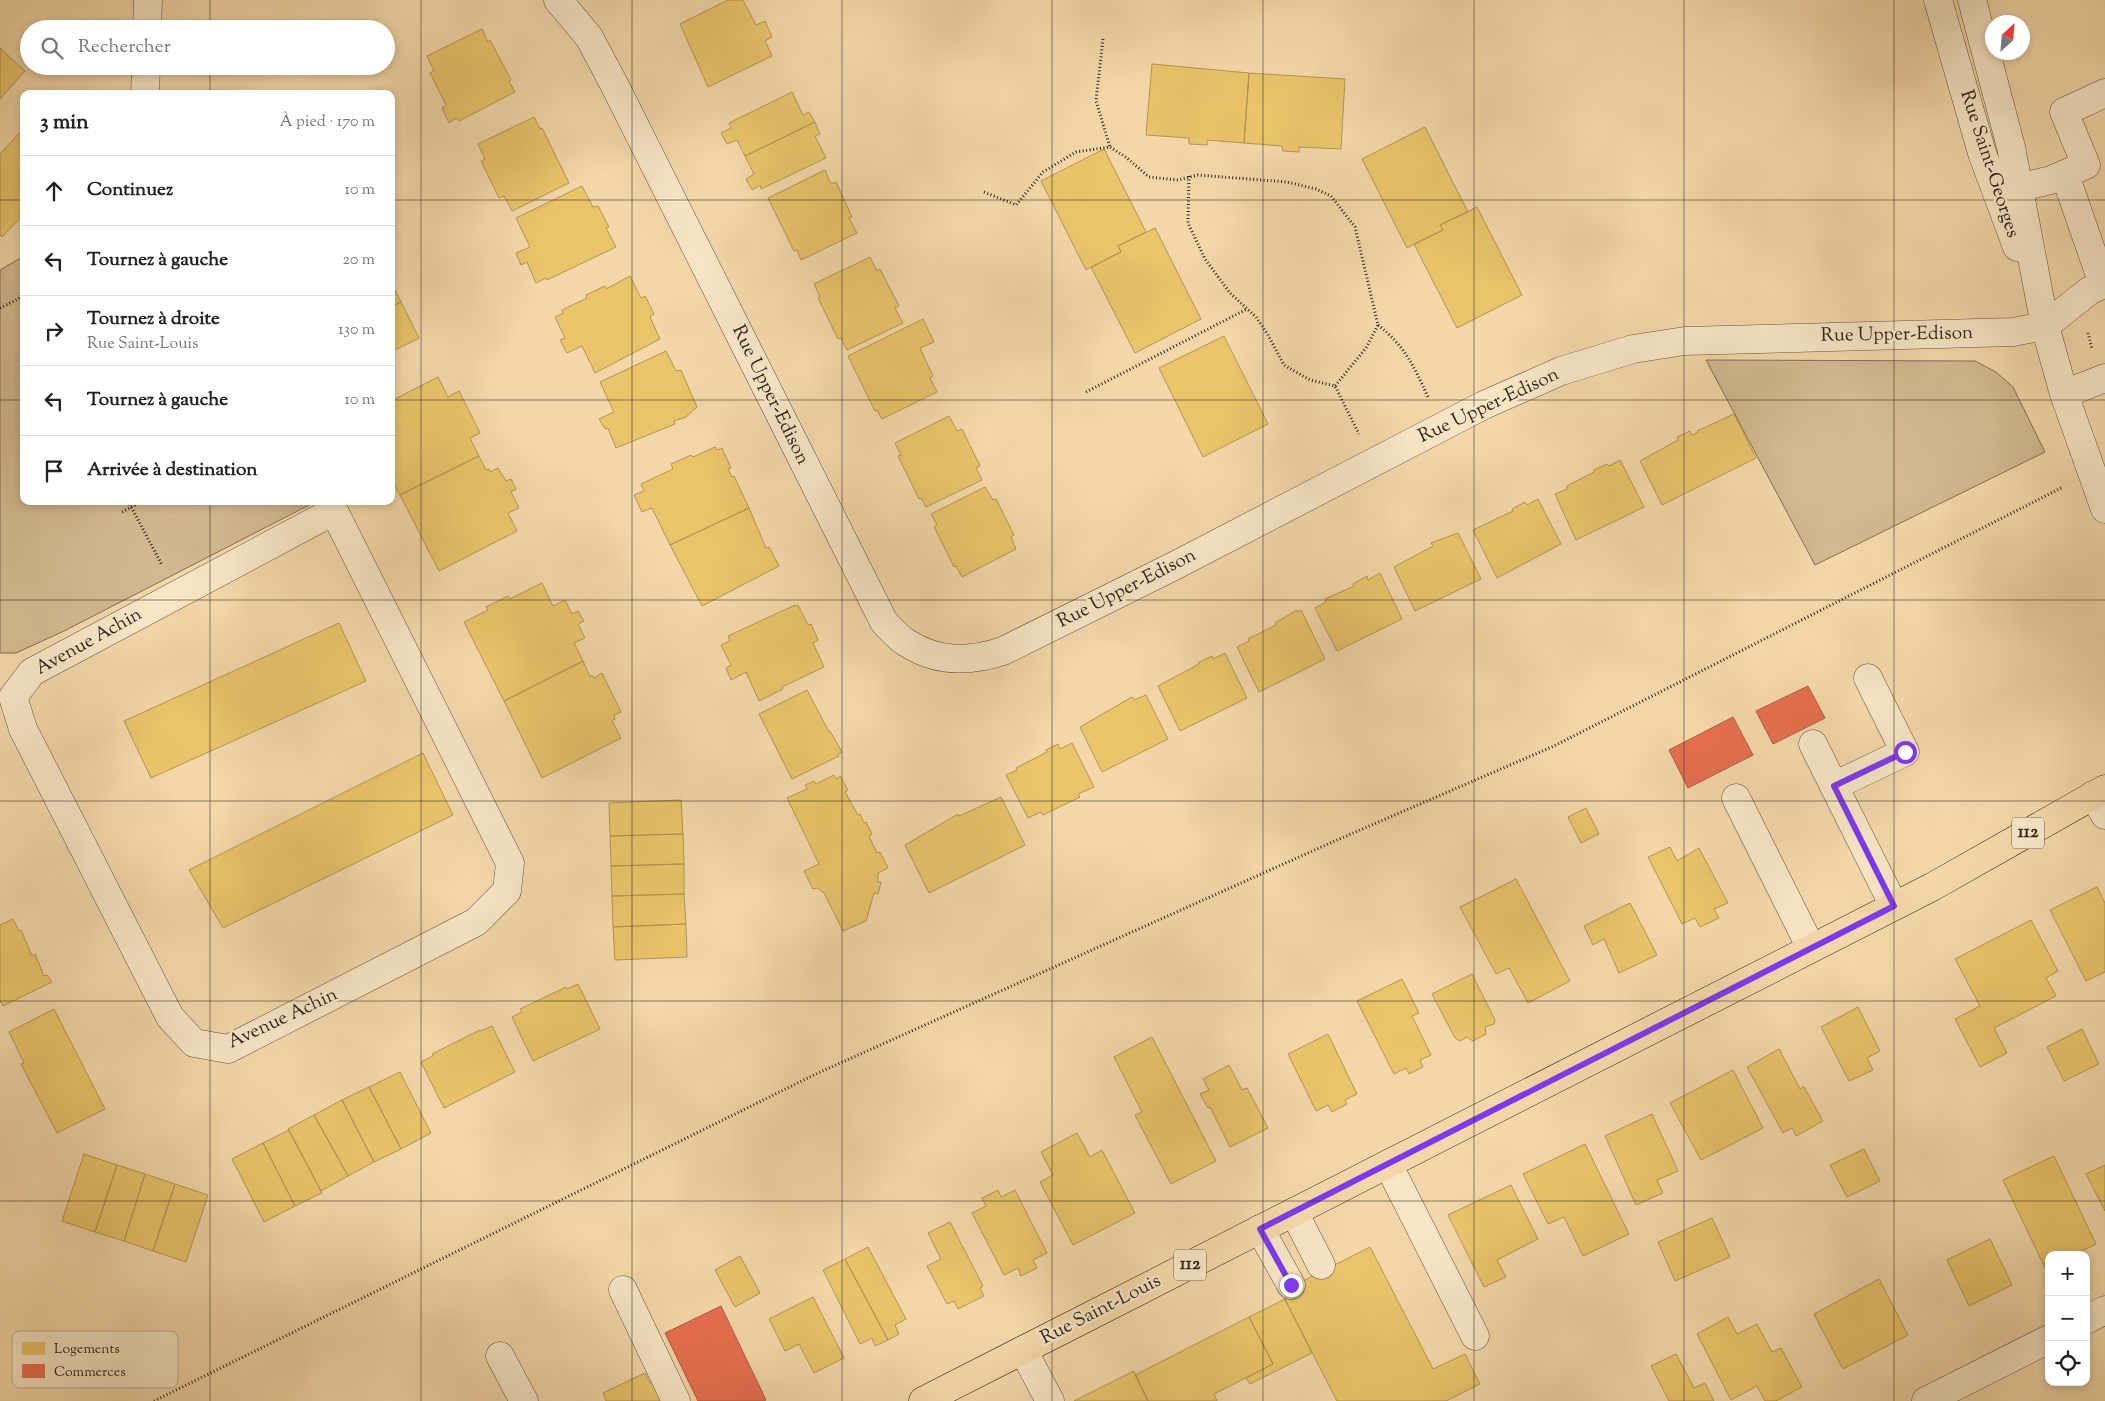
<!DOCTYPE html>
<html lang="fr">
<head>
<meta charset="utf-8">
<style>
	body { margin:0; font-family:"Sorts Mill Goudy",serif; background:#f6f6f6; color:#202124 }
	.controls { position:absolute; right:15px; bottom:15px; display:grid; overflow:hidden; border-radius:10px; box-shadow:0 2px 8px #0003 }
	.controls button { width:45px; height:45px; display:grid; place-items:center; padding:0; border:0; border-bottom:1px solid #e0e0e0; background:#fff; color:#202124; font:25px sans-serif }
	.compass { position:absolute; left:1985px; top:15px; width:45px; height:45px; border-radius:50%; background:#fff; box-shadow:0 2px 8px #0003; rotate:26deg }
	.stop { position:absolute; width:15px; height:15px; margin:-11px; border:4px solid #7c3aed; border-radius:50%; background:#fff }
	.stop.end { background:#7c3aed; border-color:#fff; box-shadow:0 1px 5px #0008 }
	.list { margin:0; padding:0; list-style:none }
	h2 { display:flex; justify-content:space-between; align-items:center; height:65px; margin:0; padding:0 20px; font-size:21px }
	h2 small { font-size:16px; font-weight:400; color:#757577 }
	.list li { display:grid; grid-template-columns:32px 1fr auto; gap:15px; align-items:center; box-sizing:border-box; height:70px; padding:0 20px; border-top:1px solid #e0e0e0 }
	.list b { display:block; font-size:19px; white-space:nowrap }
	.list p { margin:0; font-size:16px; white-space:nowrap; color:#757577 }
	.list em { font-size:16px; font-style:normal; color:#757577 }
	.icon { flex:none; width:28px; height:28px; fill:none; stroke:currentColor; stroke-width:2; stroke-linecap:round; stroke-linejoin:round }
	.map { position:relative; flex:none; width:2105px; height:1401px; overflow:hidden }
	.search { position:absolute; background:#fff; box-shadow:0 2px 8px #0003; left:20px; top:20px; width:375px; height:55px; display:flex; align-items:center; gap:12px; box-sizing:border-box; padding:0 18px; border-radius:28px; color:#757577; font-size:19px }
	.panel { position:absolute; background:#fff; box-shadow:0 2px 8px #0003; left:20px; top:90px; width:375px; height:415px; border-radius:10px }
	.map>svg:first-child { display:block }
	.green { fill:#d2b991; stroke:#816f58 }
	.homes { fill:#e9c46a; stroke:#b29454 }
	.shops { fill:#e76f51; stroke:#b05942 }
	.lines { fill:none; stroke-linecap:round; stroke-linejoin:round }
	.minor-casing { stroke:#615241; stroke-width:29 }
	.major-casing { stroke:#30251f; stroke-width:29 }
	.path { stroke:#30251f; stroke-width:3; stroke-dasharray:1 2.5; stroke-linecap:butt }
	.minor { stroke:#f7e5c6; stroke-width:28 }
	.major { stroke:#f3d7a8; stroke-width:28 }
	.route { stroke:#7c3aed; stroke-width:6 }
	.grid { fill:none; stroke:#30251f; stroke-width:1; stroke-opacity:0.55 }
	.labels { text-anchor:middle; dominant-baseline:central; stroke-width:5; stroke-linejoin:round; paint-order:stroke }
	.shield { fill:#f7e5c6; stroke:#6c5f51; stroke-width:1 }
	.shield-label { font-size:18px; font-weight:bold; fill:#30251f }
	.street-label { font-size:19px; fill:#30251f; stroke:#f7e5c6 }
	.key { fill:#f7e5c6; stroke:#bbab94; stroke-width:1 }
	.key-label { font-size:14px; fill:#30251f }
</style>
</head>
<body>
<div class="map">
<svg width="2105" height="1401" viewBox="0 0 2105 1401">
	<rect width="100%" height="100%" fill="#f3d7a8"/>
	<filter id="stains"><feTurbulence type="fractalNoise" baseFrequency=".004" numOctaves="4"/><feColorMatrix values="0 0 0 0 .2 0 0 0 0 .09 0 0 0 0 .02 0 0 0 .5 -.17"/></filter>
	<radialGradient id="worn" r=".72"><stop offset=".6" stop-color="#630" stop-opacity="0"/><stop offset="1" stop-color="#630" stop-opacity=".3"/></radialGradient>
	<path class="green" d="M 24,256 L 24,501 L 317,501 L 64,631 L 16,653 L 0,653 L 0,270 Z
		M 1706,360 L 1975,361 L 1996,372 L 2013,387 L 2045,452 L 1815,565 Z"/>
	<path class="homes" d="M 728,0 L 743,0 L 756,25 L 765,21 L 772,37 L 765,41 L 772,56 L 708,87 L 680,24 Z
		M 482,29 L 488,42 L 490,40 L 511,80 L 509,81 L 515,92 L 459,121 L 457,118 L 449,123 L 442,108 L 446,105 L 430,73 L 434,71 L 427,56 Z
		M 0,48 L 25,71 L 0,99 Z
		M 1152,64 L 1249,73 L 1244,143 L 1207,140 L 1207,145 L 1189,144 L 1189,138 L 1146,135 Z
		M 1249,73 L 1345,79 L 1341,149 L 1299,147 L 1299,152 L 1283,151 L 1282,146 L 1244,143 Z
		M 792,92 L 803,115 L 809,112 L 815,122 L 745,156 L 737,140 L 727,144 L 721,133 L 731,128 L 729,123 Z
		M 534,117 L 540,129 L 542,128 L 569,183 L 512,211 L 504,196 L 499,198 L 481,161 L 485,159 L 478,144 Z
		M 815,122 L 820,134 L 815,136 L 826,158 L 761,189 L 760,185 L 752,190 L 746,179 L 754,174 L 745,156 Z
		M 1425,127 L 1468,212 L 1440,225 L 1443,230 L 1407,248 L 1362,159 Z
		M 24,128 L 24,214 L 2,237 L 0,235 L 0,154 Z
		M 1104,149 L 1146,232 L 1118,246 L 1121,252 L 1086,270 L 1041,181 Z
		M 825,170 L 831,184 L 836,182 L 852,217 L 849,218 L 857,233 L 801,260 L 797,250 L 794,251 L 768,198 Z
		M 582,186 L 593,207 L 598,206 L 609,227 L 606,228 L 616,247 L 547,280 L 546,278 L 536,283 L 527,262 L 521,265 L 516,253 L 530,247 L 516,218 Z
		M 1477,207 L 1522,295 L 1457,328 L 1414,244 L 1443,230 L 1440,225 Z
		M 1155,228 L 1201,319 L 1135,353 L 1091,267 L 1121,252 L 1118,246 Z
		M 870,257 L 877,271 L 880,269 L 899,306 L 895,308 L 903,323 L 847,350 L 841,338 L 838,339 L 818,298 L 820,297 L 814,284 Z
		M 630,276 L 641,298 L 645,296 L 654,314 L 650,317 L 660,339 L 595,373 L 582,346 L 567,353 L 560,340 L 565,338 L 555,317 L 563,313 L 562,310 L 587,298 L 586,295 L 605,286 L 606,289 Z
		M 391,282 L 401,302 L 391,307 Z
		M 401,302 L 419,338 L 391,352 L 391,307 Z
		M 923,319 L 934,342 L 920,348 L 933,376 L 930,378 L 937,392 L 882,419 L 877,410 L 875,411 L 848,356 Z
		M 1224,336 L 1268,424 L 1203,457 L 1159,368 Z
		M 666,351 L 676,371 L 681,370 L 697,407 L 686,417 L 674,421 L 675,424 L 616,448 L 608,428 L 605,429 L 599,419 L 614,412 L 600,382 Z
		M 438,377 L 448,397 L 459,391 L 480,433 L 470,438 L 479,456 L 400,495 L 391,478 L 391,401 Z
		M 1734,414 L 1756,458 L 1662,505 L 1640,461 L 1678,440 L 1677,437 L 1690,431 L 1692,435 L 1698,432 L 1697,431 Z
		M 949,416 L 957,431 L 962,429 L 980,466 L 976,468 L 982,480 L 926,507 L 921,498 L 919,499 L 898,456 L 901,455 L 895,443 Z
		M 715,447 L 717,450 L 722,448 L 731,468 L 728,469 L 732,477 L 734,476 L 749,508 L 670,545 L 652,508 L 642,512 L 634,495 L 644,491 L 641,484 L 673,469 L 671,464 L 691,455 L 693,457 Z
		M 479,456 L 486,470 L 489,469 L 490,472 L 498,468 L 506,481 L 511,479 L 516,489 L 511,492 L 519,508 L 508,513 L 517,531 L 439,571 L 400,495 Z
		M 1620,460 L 1644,507 L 1576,540 L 1555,494 L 1567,489 L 1567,486 L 1594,472 L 1594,470 L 1607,464 L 1609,466 Z
		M 985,487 L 993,500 L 996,499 L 1014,535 L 1011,537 L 1016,549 L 962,577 L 956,566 L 954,567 L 934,527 L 937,525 L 931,514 Z
		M 1538,499 L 1561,544 L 1497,578 L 1473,530 L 1513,511 L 1512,509 L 1525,502 L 1527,505 Z
		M 749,508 L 766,548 L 769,547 L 779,566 L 702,606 L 670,545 Z
		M 1458,533 L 1481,579 L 1415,611 L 1394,567 L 1433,546 L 1431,543 Z
		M 1380,573 L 1402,619 L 1337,651 L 1315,608 L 1326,602 L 1325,599 L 1354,586 L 1353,584 L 1367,576 L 1368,580 Z
		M 542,583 L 553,606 L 565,600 L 572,614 L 578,611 L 584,621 L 578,624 L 585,638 L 574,643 L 583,661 L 504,701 L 464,622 L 488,610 L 486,607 L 508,596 L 510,599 Z
		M 795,605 L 795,607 L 798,605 L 808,625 L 811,624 L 818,640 L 813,643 L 824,667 L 782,687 L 783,689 L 759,701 L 746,672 L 731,680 L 726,668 L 731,665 L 721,645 L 730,641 L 728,636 Z
		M 1297,610 L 1298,612 L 1301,610 L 1325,659 L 1259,692 L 1237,647 L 1249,641 L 1248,639 L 1276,625 L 1275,623 Z
		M 339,623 L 366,681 L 151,778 L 124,721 Z
		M 1225,653 L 1247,698 L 1180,731 L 1158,686 L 1199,664 L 1199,662 L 1212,656 L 1213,659 Z
		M 583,661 L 590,677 L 592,675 L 594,678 L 602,673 L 621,712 L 614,715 L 615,719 L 612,721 L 621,738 L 542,778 L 504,701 Z
		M 807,690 L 829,732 L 830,731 L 842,752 L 838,754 L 839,756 L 792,779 L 759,714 Z
		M 1146,695 L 1168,739 L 1102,772 L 1080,727 L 1132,697 L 1134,700 Z
		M 1072,743 L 1094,787 L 1078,794 L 1080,797 L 1043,815 L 1041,812 L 1028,818 L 1006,775 L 1017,770 L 1016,768 L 1047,752 L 1046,750 L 1058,744 L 1060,749 Z
		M 423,753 L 453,815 L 223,928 L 189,870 Z
		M 834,775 L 837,779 L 840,776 L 848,790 L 845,792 L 858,815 L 860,814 L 864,823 L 866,822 L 872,834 L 869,836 L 877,853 L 880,852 L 888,868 L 878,873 L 878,882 L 881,882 L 878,894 L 874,893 L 866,921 L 843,931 L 824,893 L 817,888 L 813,889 L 804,871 L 819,864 L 787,798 L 807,789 L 805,785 L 814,781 L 816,784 Z
		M 1001,797 L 1025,845 L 929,893 L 905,845 L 958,814 L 959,816 Z
		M 681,800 L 683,834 L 610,836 L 609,803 Z
		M 1586,808 L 1599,834 L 1581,843 L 1568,817 Z
		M 683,834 L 684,864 L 611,866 L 610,836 Z
		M 1670,847 L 1677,861 L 1699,848 L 1728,903 L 1714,909 L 1719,918 L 1700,927 L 1695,918 L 1682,924 L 1648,857 Z
		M 684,864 L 684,894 L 612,896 L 611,866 Z
		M 1516,879 L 1570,981 L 1528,1003 L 1509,968 L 1496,974 L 1460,907 Z
		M 2097,887 L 2105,903 L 2105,972 L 2086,981 L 2050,910 Z
		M 684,894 L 686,924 L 613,927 L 612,896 Z
		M 1630,903 L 1657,955 L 1619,973 L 1604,939 L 1593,945 L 1584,926 Z
		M 13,919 L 19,931 L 21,930 L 32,956 L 35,954 L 44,976 L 47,975 L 52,982 L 3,1006 L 0,1001 L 0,925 Z
		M 2031,920 L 2058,971 L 2046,978 L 2056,996 L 1994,1028 L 2007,1053 L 1980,1067 L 1955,1019 L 1980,1006 L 1955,959 Z
		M 686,924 L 687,957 L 615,960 L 613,927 Z
		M 1472,974 L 1495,1020 L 1494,1024 L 1485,1027 L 1486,1034 L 1473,1041 L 1467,1037 L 1460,1041 L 1455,1038 L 1432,994 Z
		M 1402,979 L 1419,1013 L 1412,1016 L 1431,1055 L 1420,1060 L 1423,1067 L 1409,1074 L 1406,1068 L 1394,1074 L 1357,1001 Z
		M 578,984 L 600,1029 L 533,1061 L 512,1017 L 522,1012 L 520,1009 L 566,987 L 567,989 Z
		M 1858,1007 L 1880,1051 L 1867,1058 L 1873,1070 L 1849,1081 L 1821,1027 Z
		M 54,1009 L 105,1109 L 57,1133 L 21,1064 L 24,1063 L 9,1032 Z
		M 492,1026 L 515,1072 L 444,1108 L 421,1062 L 433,1056 L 432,1054 L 480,1030 L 481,1031 Z
		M 2082,1029 L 2099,1064 L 2064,1081 L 2047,1047 Z
		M 1328,1034 L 1357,1094 L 1345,1100 L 1347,1104 L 1332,1112 L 1328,1105 L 1316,1111 L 1288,1054 Z
		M 1152,1037 L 1216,1161 L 1171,1184 L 1135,1115 L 1142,1112 L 1114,1057 Z
		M 1779,1049 L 1800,1089 L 1804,1087 L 1823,1121 L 1796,1136 L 1792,1128 L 1783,1133 L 1747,1067 Z
		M 1229,1065 L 1242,1090 L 1247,1088 L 1268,1128 L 1230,1147 L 1210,1107 L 1208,1108 L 1200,1094 L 1209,1090 L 1203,1079 Z
		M 1733,1070 L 1763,1128 L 1701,1160 L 1670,1103 Z
		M 400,1072 L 431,1133 L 401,1149 L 369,1087 Z
		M 369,1087 L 401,1149 L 374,1162 L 342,1100 Z
		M 342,1100 L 374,1162 L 348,1176 L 314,1115 Z
		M 1652,1114 L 1678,1171 L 1657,1180 L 1663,1193 L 1636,1205 L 1605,1136 Z
		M 314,1115 L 348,1176 L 321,1191 L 288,1129 Z
		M 289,1130 L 322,1193 L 295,1206 L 263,1143 Z
		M 1077,1133 L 1090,1157 L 1102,1150 L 1135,1213 L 1073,1245 L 1040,1182 L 1053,1175 L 1041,1152 Z
		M 263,1143 L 295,1206 L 264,1222 L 232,1159 Z
		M 1585,1144 L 1629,1234 L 1583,1256 L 1564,1217 L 1548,1224 L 1523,1174 Z
		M 1864,1149 L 1880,1181 L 1847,1197 L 1830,1165 Z
		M 84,1154 L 117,1165 L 95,1232 L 62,1221 Z
		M 2054,1156 L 2096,1244 L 2074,1255 L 2049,1255 L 2049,1267 L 2045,1268 L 2003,1180 Z
		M 117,1165 L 145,1174 L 124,1241 L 95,1232 Z
		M 2105,1165 L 2105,1211 L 2086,1174 Z
		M 145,1174 L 175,1184 L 153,1251 L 124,1241 Z
		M 175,1184 L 208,1195 L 186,1262 L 153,1251 Z
		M 1511,1185 L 1538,1239 L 1497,1260 L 1506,1277 L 1484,1287 L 1448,1215 Z
		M 998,1190 L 1001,1197 L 1015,1190 L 1047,1253 L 1033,1260 L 1037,1268 L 1021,1276 L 1018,1268 L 1004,1275 L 972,1213 L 986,1206 L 982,1198 Z
		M 1712,1218 L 1730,1257 L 1675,1281 L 1658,1242 Z
		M 950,1222 L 983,1286 L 980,1288 L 984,1296 L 958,1309 L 954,1301 L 947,1304 L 927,1266 L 941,1259 L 928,1233 Z
		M 1990,1239 L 2012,1285 L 1969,1306 L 1947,1260 Z
		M 868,1247 L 906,1319 L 895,1325 L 899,1334 L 888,1340 L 845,1259 Z
		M 1370,1247 L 1433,1369 L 1465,1354 L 1480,1384 L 1446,1401 L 1337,1401 L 1281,1292 Z
		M 740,1256 L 760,1293 L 735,1307 L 715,1270 Z
		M 845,1259 L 888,1340 L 875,1346 L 872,1338 L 860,1344 L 823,1270 Z
		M 1879,1279 L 1908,1335 L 1843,1369 L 1814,1314 Z
		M 813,1297 L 844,1358 L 814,1373 L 799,1344 L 785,1351 L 769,1319 Z
		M 1285,1299 L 1312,1353 L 1250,1384 L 1246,1378 L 1273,1364 L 1249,1317 Z
		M 1249,1317 L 1273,1364 L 1214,1394 L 1217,1401 L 1148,1401 L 1135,1375 Z
		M 1728,1317 L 1737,1334 L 1757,1324 L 1772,1352 L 1781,1348 L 1802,1387 L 1776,1401 L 1765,1401 L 1757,1386 L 1731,1400 L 1697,1334 Z
		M 1676,1354 L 1694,1388 L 1705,1383 L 1714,1401 L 1669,1401 L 1651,1366 Z
		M 1134,1371 L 1148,1401 L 1074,1401 Z
		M 645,1373 L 650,1383 L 656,1380 L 667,1401 L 606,1401 L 603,1393 Z"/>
	<path class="shops" d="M 1808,686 L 1825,718 L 1773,744 L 1756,711 Z
		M 1733,717 L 1753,755 L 1688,788 L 1669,750 Z
		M 721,1306 L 766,1400 L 764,1401 L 698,1401 L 665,1333 Z"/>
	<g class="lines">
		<g class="minor-casing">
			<path id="minor" d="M 558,0 L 589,37 L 615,86 L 884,622 C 891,629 898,638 907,643 C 938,663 970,662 1003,651 L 1174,566 L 1484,405 L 1561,371 L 1633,349 L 1685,341 L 2013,332 L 2045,326 L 2089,291 L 2103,284 L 2065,175
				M 1938,0 L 1982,153 L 2017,247
				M 1972,0 L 2011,147 L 2045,326 L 2064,394 L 2105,509
				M 147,29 L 148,0
				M 145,94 L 146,66
				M 2001,192 L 2051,180 L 2086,165 L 2064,112 L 2105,93
				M 2064,394 L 2105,378
				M 329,501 L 510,863 L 507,891 L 476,922 L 228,1049 L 194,1043 L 170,1017 L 23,729 L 13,697 L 32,672 L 334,511
				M 1813,744 L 1894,906
				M 1834,786 L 1905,752 L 1868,678
				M 2093,795 L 2105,815
				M 1736,798 L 1811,948
				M 1388,1164 L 1475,1336
				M 1294,1212 L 1321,1265
				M 1260,1229 L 1291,1285
				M 623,1290 L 676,1401
				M 2086,1320 L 2105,1310
				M 1023,1350 L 1050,1401
				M 500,1356 L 524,1401
				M 1926,1401 L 2049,1339"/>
		</g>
		<g class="major-casing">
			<path id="major" d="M 923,1401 L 1932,887 L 2105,789"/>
		</g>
		<path class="path" d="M 1103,39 L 1096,101 L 1110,147
			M 1189,176 L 1188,223 L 1205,259 L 1230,293 L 1256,317 L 1268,335 L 1284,365 L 1310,380 L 1335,386 L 1359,434
			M 984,192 L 1016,205 L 1043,172 L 1076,152 L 1110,147 L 1127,158 L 1149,177 L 1178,180 L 1198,175 L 1287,182 L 1316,189 L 1331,196 L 1355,227 L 1378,325 L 1366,348 L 1335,386
			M 0,308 L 24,296
			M 1378,325 C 1406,347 1414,367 1428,397
			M 2088,333 L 2092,349
			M 1086,392 L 1247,309
			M 128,501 L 162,565
			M 122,512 L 143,501
			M 154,1401 L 818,1073 L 1337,840 L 1554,746 L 2063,487"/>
		<use href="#minor" class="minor"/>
		<use href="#major" class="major"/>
	</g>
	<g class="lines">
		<path class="route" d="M 1291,1285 L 1260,1229 L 1894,906 L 1834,786 L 1905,752"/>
	</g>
	<path class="grid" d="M 210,0 L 210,29M 421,0 L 421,1401M 632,0 L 632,1401M 842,0 L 842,1401M 1052,0 L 1052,1401M 1263,0 L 1263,1401M 1474,0 L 1474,1401M 1684,0 L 1684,1401M 1894,0 L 1894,1401M 210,66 L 210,94M 0,200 L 24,200M 391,200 L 2105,200M 0,400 L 24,400M 391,400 L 2105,400M 210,501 L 210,1401M 0,600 L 2105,600M 0,801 L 2105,801M 0,1001 L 2105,1001M 0,1201 L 2105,1201"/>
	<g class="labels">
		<g class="shield">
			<rect x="2012" y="817.5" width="32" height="31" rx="4"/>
			<rect x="1174" y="1249.5" width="32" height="31" rx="4"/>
		</g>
		<g class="shield-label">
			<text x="2028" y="833">112</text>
			<text x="1190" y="1265">112</text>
		</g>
		<g class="street-label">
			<text transform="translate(1989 164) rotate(72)">Rue Saint-Georges</text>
			<text transform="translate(1897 335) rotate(-1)">Rue Upper-Edison</text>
			<text transform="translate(770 395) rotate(64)">Rue Upper-Edison</text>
			<text transform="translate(1489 406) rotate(-25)">Rue Upper-Edison</text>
			<text transform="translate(1127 589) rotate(-27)">Rue Upper-Edison</text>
			<text transform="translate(89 642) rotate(-29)">Avenue Achin</text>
			<text transform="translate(283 1019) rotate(-25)">Avenue Achin</text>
			<text transform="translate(1101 1310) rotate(-27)">Rue Saint-Louis</text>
		</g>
	</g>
	<rect x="12" y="1331" width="166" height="57" rx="8" class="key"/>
	<rect x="22" y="1342" width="23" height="13" fill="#e9c46a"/>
	<rect x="22" y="1364" width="23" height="14" fill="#e76f51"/>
	<g class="key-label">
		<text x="54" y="1353">Logements</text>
		<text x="54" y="1376">Commerces</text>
	</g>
	<rect width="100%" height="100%" filter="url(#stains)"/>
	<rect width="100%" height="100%" fill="url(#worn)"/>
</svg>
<div class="controls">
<button>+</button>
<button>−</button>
<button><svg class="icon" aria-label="locate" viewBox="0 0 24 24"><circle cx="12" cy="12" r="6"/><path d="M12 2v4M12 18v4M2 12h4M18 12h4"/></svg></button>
</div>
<svg class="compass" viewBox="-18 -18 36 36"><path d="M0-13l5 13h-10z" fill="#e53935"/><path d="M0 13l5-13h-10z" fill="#757577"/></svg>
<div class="stop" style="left:1905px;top:752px"></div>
<div class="stop end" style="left:1291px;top:1285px"></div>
<div class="search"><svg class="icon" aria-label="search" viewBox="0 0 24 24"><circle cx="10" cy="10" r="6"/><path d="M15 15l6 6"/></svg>Rechercher</div>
<section class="panel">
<h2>3 min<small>À pied · 170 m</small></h2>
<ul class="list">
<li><svg class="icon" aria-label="ahead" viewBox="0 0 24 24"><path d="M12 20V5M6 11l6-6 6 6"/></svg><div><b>Continuez</b></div><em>10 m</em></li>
<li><svg class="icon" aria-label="left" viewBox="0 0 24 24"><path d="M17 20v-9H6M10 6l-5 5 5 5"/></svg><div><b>Tournez à gauche</b></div><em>20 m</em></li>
<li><svg class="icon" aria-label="right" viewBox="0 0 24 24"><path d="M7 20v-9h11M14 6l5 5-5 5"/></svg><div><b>Tournez à droite</b><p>Rue Saint-Louis</p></div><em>130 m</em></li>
<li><svg class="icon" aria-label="left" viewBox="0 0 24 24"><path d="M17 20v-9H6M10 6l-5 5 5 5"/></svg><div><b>Tournez à gauche</b></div><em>10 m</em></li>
<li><svg class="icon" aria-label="arrive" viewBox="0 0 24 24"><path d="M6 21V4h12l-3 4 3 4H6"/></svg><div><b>Arrivée à destination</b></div></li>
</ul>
</section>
</div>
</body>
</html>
